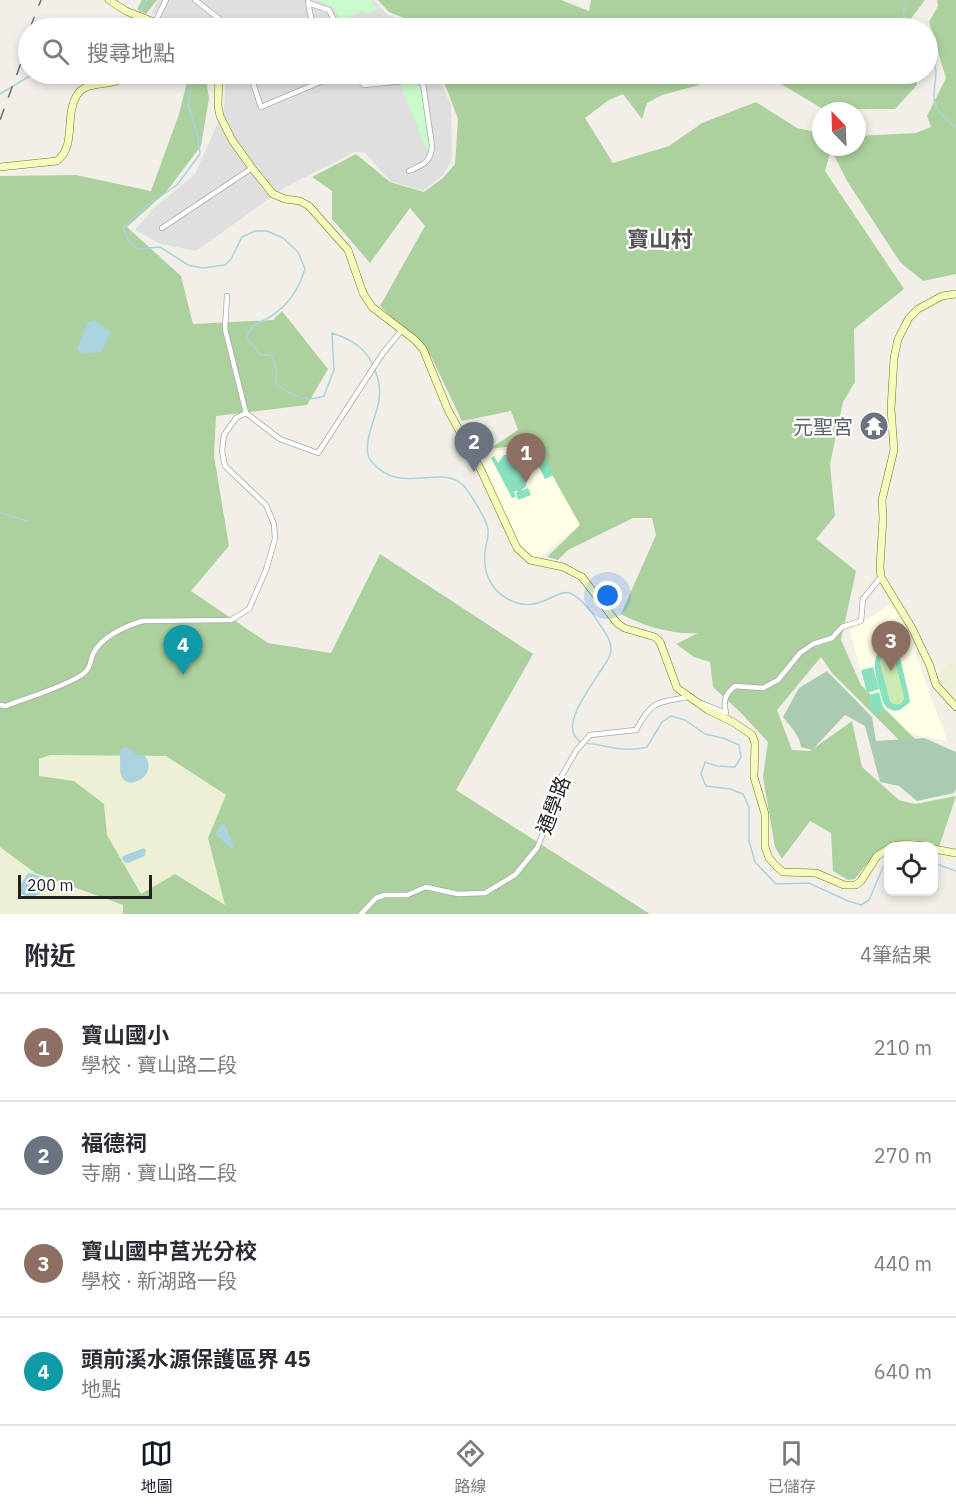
<!DOCTYPE html>
<html lang="zh-TW">
<head>
<meta charset="utf-8">
<style>
	body { margin:0; font-family:"IBM Plex Sans","Noto Sans TC",sans-serif; background:#f7f7f7; color:#2b2b33 }
	.controls { position:absolute; right:18px; bottom:18px; display:grid; overflow:hidden; border-radius:12px; box-shadow:0 3px 9px #0003 }
	.controls button { width:54px; height:54px; display:grid; place-items:center; padding:0; border:0; border-bottom:2px solid #e1e1e2; background:#fff; color:#2b2b33; font:30px sans-serif }
	.compass { position:absolute; left:812px; top:102px; width:54px; height:54px; border-radius:50%; background:#fff; box-shadow:0 3px 9px #0003; rotate:337deg }
	.scale { position:absolute; left:18px; bottom:15px; width:134px; box-sizing:border-box; padding-left:6px; border:3px solid #222; border-top:0; font-size:16px; line-height:21px; white-space:nowrap; color:#222; -webkit-text-stroke:4px #fff; paint-order:stroke }
	.you { position:absolute; left:608px; top:596px; width:21px; height:21px; margin:-15px; border:4px solid #fff; border-radius:50%; background:#1a73e8; box-shadow:0 0 0 9px #1a73e833 }
	.badge { display:grid; place-items:center; width:39px; height:39px; border-radius:50%; background:#111827; color:#fff; font-size:20px; font-weight:700 }
	.pin { position:absolute; translate:-50% -50px; filter:drop-shadow(0 2px 3px #0008) }
	.pin::after { content:''; position:absolute; top:32px; width:21px; height:18px; background:inherit; clip-path:polygon(0 0,100% 0,50% 100%) }
	.list { margin:0; padding:0; list-style:none }
	h2 { display:flex; justify-content:space-between; align-items:center; height:78px; margin:0; padding:0 24px; font-size:26px }
	h2 small { font-size:20px; font-weight:400; color:#7c7c81 }
	.list li { display:grid; grid-template-columns:39px 1fr auto; gap:18px; align-items:center; box-sizing:border-box; height:108px; padding:0 24px; border-top:2px solid #e1e1e2 }
	.list b { display:block; font-size:22px; white-space:nowrap }
	.list p { margin:0; font-size:20px; white-space:nowrap; color:#7c7c81 }
	.list em { font-size:20px; font-style:normal; color:#7c7c81 }
	.icon { flex:none; width:33px; height:33px; fill:none; stroke:currentColor; stroke-width:2; stroke-linecap:round; stroke-linejoin:round }
	.map { position:relative; flex:none; width:956px; height:914px; overflow:hidden }
	.search { position:absolute; background:#fff; box-shadow:0 3px 9px #0003; left:18px; right:18px; top:18px; height:66px; display:flex; align-items:center; gap:15px; box-sizing:border-box; padding:0 21px; border-radius:33px; color:#7c7c81; font-size:22px }
	.sheet { height:510px; background:#fff }
	nav { display:flex; justify-content:space-around; align-items:center; box-sizing:border-box; height:84px; border-top:2px solid #e1e1e2; background:#fff; font-size:16px; color:#7c7c81 }
	nav a { display:grid; justify-items:center; gap:3px }
	nav .on { color:#111827 }
	.map>svg:first-child { display:block }
	.residential { fill:#e0dfdf }
	.education { fill:#ffffe5 }
	.farmland { fill:#eef0d5 }
	.grass { fill:#cdebb0 }
	.forest { fill:#add19e; fill-rule:evenodd }
	.cemetery { fill:#aacbaf }
	.park { fill:#c8facc }
	.pitch { fill:#88e0be; fill-rule:evenodd }
	.water { fill:#aad3df }
	.lines { fill:none; stroke-linecap:round; stroke-linejoin:round }
	.stream { stroke:#aad3df; stroke-width:1.5 }
	.street-casing { stroke:#a9a9a9; stroke-width:6 }
	.secondary-casing { stroke:#707d05; stroke-width:8 }
	.street { stroke:#fff; stroke-width:4.5 }
	.secondary { stroke:#f7fabf; stroke-width:7 }
	.rail { stroke:#707070; stroke-width:1.5; stroke-dasharray:12 12; stroke-linecap:butt }
	.labels { text-anchor:middle; dominant-baseline:central; stroke-width:4.5; stroke-linejoin:round; paint-order:stroke }
	.worship-label { font-size:20px; fill:#5b616d; stroke:#fff; text-anchor:end }
	.street-label { font-size:20px; fill:#222; stroke:#fff }
	.quarter-label { font-size:22px; font-weight:bold; fill:#555; stroke:#fff }
</style>
</head>
<body>
<div class="map">
<svg width="956" height="914" viewBox="0 0 956 914">
	<rect width="100%" height="100%" fill="#f2efe9"/>
	<path class="residential" d="M 158,0 L 374,0 L 388,15 L 414,25 L 416,28 L 182,28 L 151,13 Z
		M 226,74 L 437,74 L 451,105 L 452,159 L 443,175 L 423,191 L 390,181 L 365,153 L 355,152 L 287,186 L 196,251 L 161,244 L 135,230 L 153,209 L 195,174 L 224,109 Z"/>
	<path class="education" d="M 522,448 L 547,457 L 584,521 L 538,559 L 528,556 L 519,548 L 476,453 Z
		M 892,603 L 906,627 L 947,741 L 915,735 L 871,712 L 850,630 Z"/>
	<path class="farmland" d="M 956,659 L 956,699 L 941,680 L 941,670 Z
		M 50,755 L 166,756 L 226,796 L 208,838 L 226,906 L 141,894 L 107,835 L 104,804 L 39,776 L 39,758 Z
		M 0,847 L 35,873 L 123,905 L 123,914 L 0,914 Z"/>
	<path class="grass" d="M 885,653 L 891,654 L 894,657 L 904,698 C 902,706 895,706 890,701 L 880,662 L 881,657 Z"/>
	<path class="forest" d="M 142,0 L 157,0 L 146,14 L 137,9 Z
		M 378,0 L 561,0 L 589,11 L 591,0 L 925,0 L 904,28 L 419,28 L 416,23 L 389,12 Z
		M 937,0 L 956,0 L 956,274 L 923,281 L 900,262 L 847,181 L 831,149 L 825,171 L 904,289 L 854,329 L 855,382 L 843,402 L 830,464 L 835,516 L 816,539 L 856,571 L 841,640 L 861,685 L 915,739 L 901,742 L 832,673 L 821,657 L 777,710 L 792,750 L 810,751 L 852,721 L 862,767 L 899,800 L 915,804 L 956,796 L 939,847 C 930,845 920,841 911,840 C 885,838 869,861 855,879 L 848,880 L 833,871 L 831,833 L 810,821 L 782,859 L 775,847 L 763,777 L 768,742 L 741,713 L 713,687 L 710,662 L 694,657 L 676,644 L 698,633 C 673,635 643,626 621,614 L 656,535 L 652,518 L 633,518 L 568,550 L 558,560 L 547,557 L 580,525 L 546,464 L 523,445 L 489,449 L 518,430 L 511,411 L 462,421 L 431,356 L 380,306 L 425,226 L 410,208 L 370,263 L 332,219 L 332,191 L 312,177 L 356,154 L 390,182 L 424,192 L 443,178 L 455,164 L 458,119 L 441,74 L 700,74 L 699,85 L 662,95 L 647,103 L 642,119 L 623,94 L 609,100 L 585,118 L 613,163 L 669,146 L 702,123 L 756,102 L 797,128 L 821,133 L 821,147 L 857,147 L 857,136 L 916,133 L 931,127 L 927,116 L 946,78 L 929,22 L 938,6 Z
		M 193,74 L 205,74 L 209,98 L 201,146 L 166,192 L 127,227 L 181,276 L 193,324 L 273,320 L 282,311 L 328,369 L 307,405 L 216,416 L 214,456 L 229,546 L 191,591 L 268,643 L 331,653 L 380,554 L 533,654 L 456,790 L 650,914 L 123,914 L 123,905 L 35,873 L 0,847 L 0,176 L 76,175 L 151,191 L 179,114 L 188,78 ZM 50,755 L 166,756 L 226,795 L 208,838 L 225,905 L 175,874 L 141,894 L 107,835 L 104,804 L 74,781 L 39,776 L 39,759 Z
		M 764,74 L 915,74 L 917,85 L 895,109 L 823,109 Z"/>
	<path class="cemetery" d="M 827,671 L 872,717 L 876,741 L 924,738 L 956,752 L 956,789 L 954,793 L 917,801 L 899,786 L 880,782 L 865,726 L 845,715 L 812,750 L 801,747 C 800,736 790,726 783,717 L 799,688 Z"/>
	<path class="park" d="M 315,0 L 370,0 L 378,9 L 366,14 L 363,11 L 341,20 L 332,6 Z
		M 418,83 L 421,85 L 430,145 L 429,156 L 400,84 Z"/>
	<path class="pitch" d="M 507,454 L 518,458 L 527,477 L 526,486 L 521,491 L 528,488 L 531,495 L 518,500 L 516,493 L 518,491 L 514,491 L 516,497 L 512,498 L 491,458 L 494,456 L 498,463 L 503,456 Z
		M 546,458 L 554,475 L 545,479 L 537,463 Z
		M 889,647 L 895,649 L 899,653 L 909,696 L 910,702 L 900,710 L 894,711 L 887,708 L 883,702 C 879,685 864,652 889,647 ZM 885,653 L 891,654 L 894,657 L 904,698 C 902,706 895,706 890,701 L 880,662 L 881,657 Z
		M 873,667 L 879,689 L 867,693 L 861,670 Z
		M 879,692 L 884,711 L 873,714 L 869,695 Z"/>
	<path class="water" d="M 95,320 L 111,333 L 101,352 L 83,354 L 77,350 L 87,323 Z
		M 127,747 L 136,754 L 145,756 C 161,778 118,798 120,766 C 121,758 118,754 123,748 Z
		M 222,824 L 225,824 L 234,848 L 231,848 L 215,834 Z
		M 144,848 L 146,850 L 145,856 L 128,863 L 124,862 L 122,859 L 123,856 Z
		M 28,873 C 36,875 47,876 48,885 C 41,897 29,900 18,892 L 18,889 Z"/>
	<g class="lines">
		<path class="stream" d="M 903,0 L 906,2 L 901,22 L 904,28
			M 140,12 L 147,0
			M 131,26 L 136,19
			M 131,28 L 131,26 L 140,28
			M 928,56 C 942,67 933,83 934,97 C 934,111 946,120 956,127
			M 193,74 L 188,105 L 198,137 L 200,154 L 177,185 L 145,207 L 123,228 L 130,243 L 139,249 L 160,247 L 188,265 L 203,268 L 225,265 L 231,259 L 242,237 L 255,231 L 267,231 L 283,238 L 298,252 L 305,269 C 299,289 289,305 270,317 C 255,325 255,321 246,338 L 260,354 L 272,356 L 277,372 L 275,382 C 287,395 307,403 324,396 L 334,370 L 332,333 C 350,339 365,347 373,365 C 378,377 381,387 379,400 C 377,416 360,447 371,461 C 400,497 440,463 463,485 C 470,493 486,518 488,529 C 489,536 486,544 485,551 C 483,570 489,588 506,598 C 537,617 556,588 570,593 C 581,598 593,613 598,622 C 605,632 614,643 610,655 C 603,673 553,726 581,742 C 584,744 590,744 594,744 C 613,748 629,752 647,747 L 662,722 L 671,716 L 685,720 L 705,734 L 723,738 L 739,745 L 741,757 L 735,767 L 717,766 L 705,762 L 701,774 L 706,786 L 730,789 L 743,794 L 749,807 L 749,841 L 755,862 L 776,884 L 809,883 L 848,901 L 861,905 L 869,900 L 883,867 L 888,864
			M 0,94 L 33,74
			M 0,513 L 28,521
			M 934,863 L 956,871"/>
		<g class="street-casing">
			<path id="street" d="M 195,0 L 231,28
				M 308,2 L 313,28
				M 308,3 L 329,10 L 338,28
				M 155,22 L 166,0
				M 250,74 L 261,107 L 325,80 L 327,74
				M 356,74 L 359,80 L 364,85 L 413,80 L 419,81 L 423,84 L 432,146 C 431,162 423,165 409,171
				M 162,228 L 252,168
				M 227,296 L 225,329 L 246,413
				M 701,703 L 726,713 C 723,701 725,694 735,686 L 763,688 L 778,680 L 800,653 L 813,644 L 832,638 L 842,627 L 861,621 L 863,599 L 881,577
				M 0,705 L 6,706 C 26,698 67,686 83,674 C 91,668 90,661 93,654 C 101,637 125,626 143,621 L 231,620 L 249,609 L 266,570 L 275,539 L 274,524 L 266,505 L 225,466 L 222,451 L 224,435 L 236,418 L 246,413 L 280,439 L 318,453 L 383,353 L 401,331
				M 361,914 L 376,898 L 385,895 L 407,895 L 426,887 L 458,894 L 485,893 L 515,875 L 537,848 L 557,800 L 560,779 L 576,751 L 590,735 L 636,730 C 652,700 657,703 688,697"/>
		</g>
		<g class="secondary-casing">
			<path id="secondary" d="M 109,0 L 126,11 L 169,28
				M 219,74 L 218,106 L 220,116 L 232,140 L 252,168 L 273,194 L 285,199 L 300,201 L 309,206 L 348,250 L 363,293 L 372,307 L 415,340 L 423,349 L 448,410 L 480,468 L 517,548 L 530,560 L 563,567 L 582,577 L 617,623 L 624,628 L 655,637 L 660,642 L 677,688 L 708,710 L 733,722 L 752,735 L 755,743 L 754,777 L 765,814 L 765,847 L 769,858 L 775,865 L 783,872 L 816,873 L 844,885 L 856,885 L 861,881 L 877,856 L 888,849
				M 0,167 L 57,161 C 77,145 64,116 77,95 C 87,78 112,90 127,74
				M 956,294 L 942,296 L 918,309 L 909,318 L 898,339 L 894,358 L 891,409 L 894,450 L 882,500 L 883,518 L 880,567 L 881,577 L 912,628 L 930,666 L 936,685 L 956,707
				M 893,846 L 906,844 L 924,846
				M 934,849 L 956,853"/>
		</g>
		<use href="#street" class="street"/>
		<use href="#secondary" class="secondary"/>
		<path class="rail" d="M 30,28 L 41,0
			M 0,120 L 28,44"/>
	</g>
	<defs>
		<g id="temple-disc" transform="scale(1.5)"><circle r="9.5" fill="#6b7280" stroke="#fff"/><path d="M0-6L5-2H3V0L6.5 2.5H4V6H1.5V3h-3V6H-4V2.5H-6.5L-3 0V-2H-5Z" fill="#fff"/></g>
	</defs>
	<g fill-rule="evenodd">
		<use href="#temple-disc" x="874" y="426"/>
	</g>
	<g class="labels">
		<g class="worship-label">
			<text x="853" y="426">元聖宮</text>
		</g>
		<g class="street-label">
			<text transform="translate(553 805) rotate(-70)">通學路</text>
		</g>
		<g class="quarter-label">
			<text x="660" y="238">寶山村</text>
		</g>
	</g>
</svg>
<div class="controls">
<button><svg class="icon" aria-label="locate" viewBox="0 0 24 24"><circle cx="12" cy="12" r="6"/><path d="M12 2v4M12 18v4M2 12h4M18 12h4"/></svg></button>
</div>
<svg class="compass" viewBox="-18 -18 36 36"><path d="M0-13l5 13h-10z" fill="#e53935"/><path d="M0 13l5-13h-10z" fill="#7c7c81"/></svg>
<div class="scale">200 m</div>
<div class="you"></div>
<div class="pin badge" style="left:526px;top:483px;background:#8d6e63">1</div>
<div class="pin badge" style="left:474px;top:472px;background:#6b7280">2</div>
<div class="pin badge" style="left:891px;top:671px;background:#8d6e63">3</div>
<div class="pin badge" style="left:183px;top:675px;background:#0f9aa8">4</div>
<div class="search"><svg class="icon" aria-label="search" viewBox="0 0 24 24"><circle cx="10" cy="10" r="6"/><path d="M15 15l6 6"/></svg>搜尋地點</div>
</div>
<section class="sheet">
<h2>附近<small>4筆結果</small></h2>
<ul class="list">
<li><span class="badge" style="background:#8d6e63">1</span><div><b>寶山國小</b><p>學校 · 寶山路二段</p></div><em>210 m</em></li>
<li><span class="badge" style="background:#6b7280">2</span><div><b>福德祠</b><p>寺廟 · 寶山路二段</p></div><em>270 m</em></li>
<li><span class="badge" style="background:#8d6e63">3</span><div><b>寶山國中莒光分校</b><p>學校 · 新湖路一段</p></div><em>440 m</em></li>
<li><span class="badge" style="background:#0f9aa8">4</span><div><b>頭前溪水源保護區界 45</b><p>地點</p></div><em>640 m</em></li>
</ul>
</section>
<nav>
<a class="on"><svg class="icon" aria-label="map" viewBox="0 0 24 24"><path d="M3 6l6-2 6 2 6-2v14l-6 2-6-2-6 2zM9 4v14M15 6v14"/></svg>地圖</a>
<a><svg class="icon" aria-label="directions" viewBox="0 0 24 24"><path d="M12 3l9 9-9 9-9-9zM9 14v-3h6M13 9l2 2-2 2"/></svg>路線</a>
<a><svg class="icon" aria-label="saved" viewBox="0 0 24 24"><path d="M7 4h10v16l-5-4-5 4z"/></svg>已儲存</a>
</nav>
</body>
</html>
